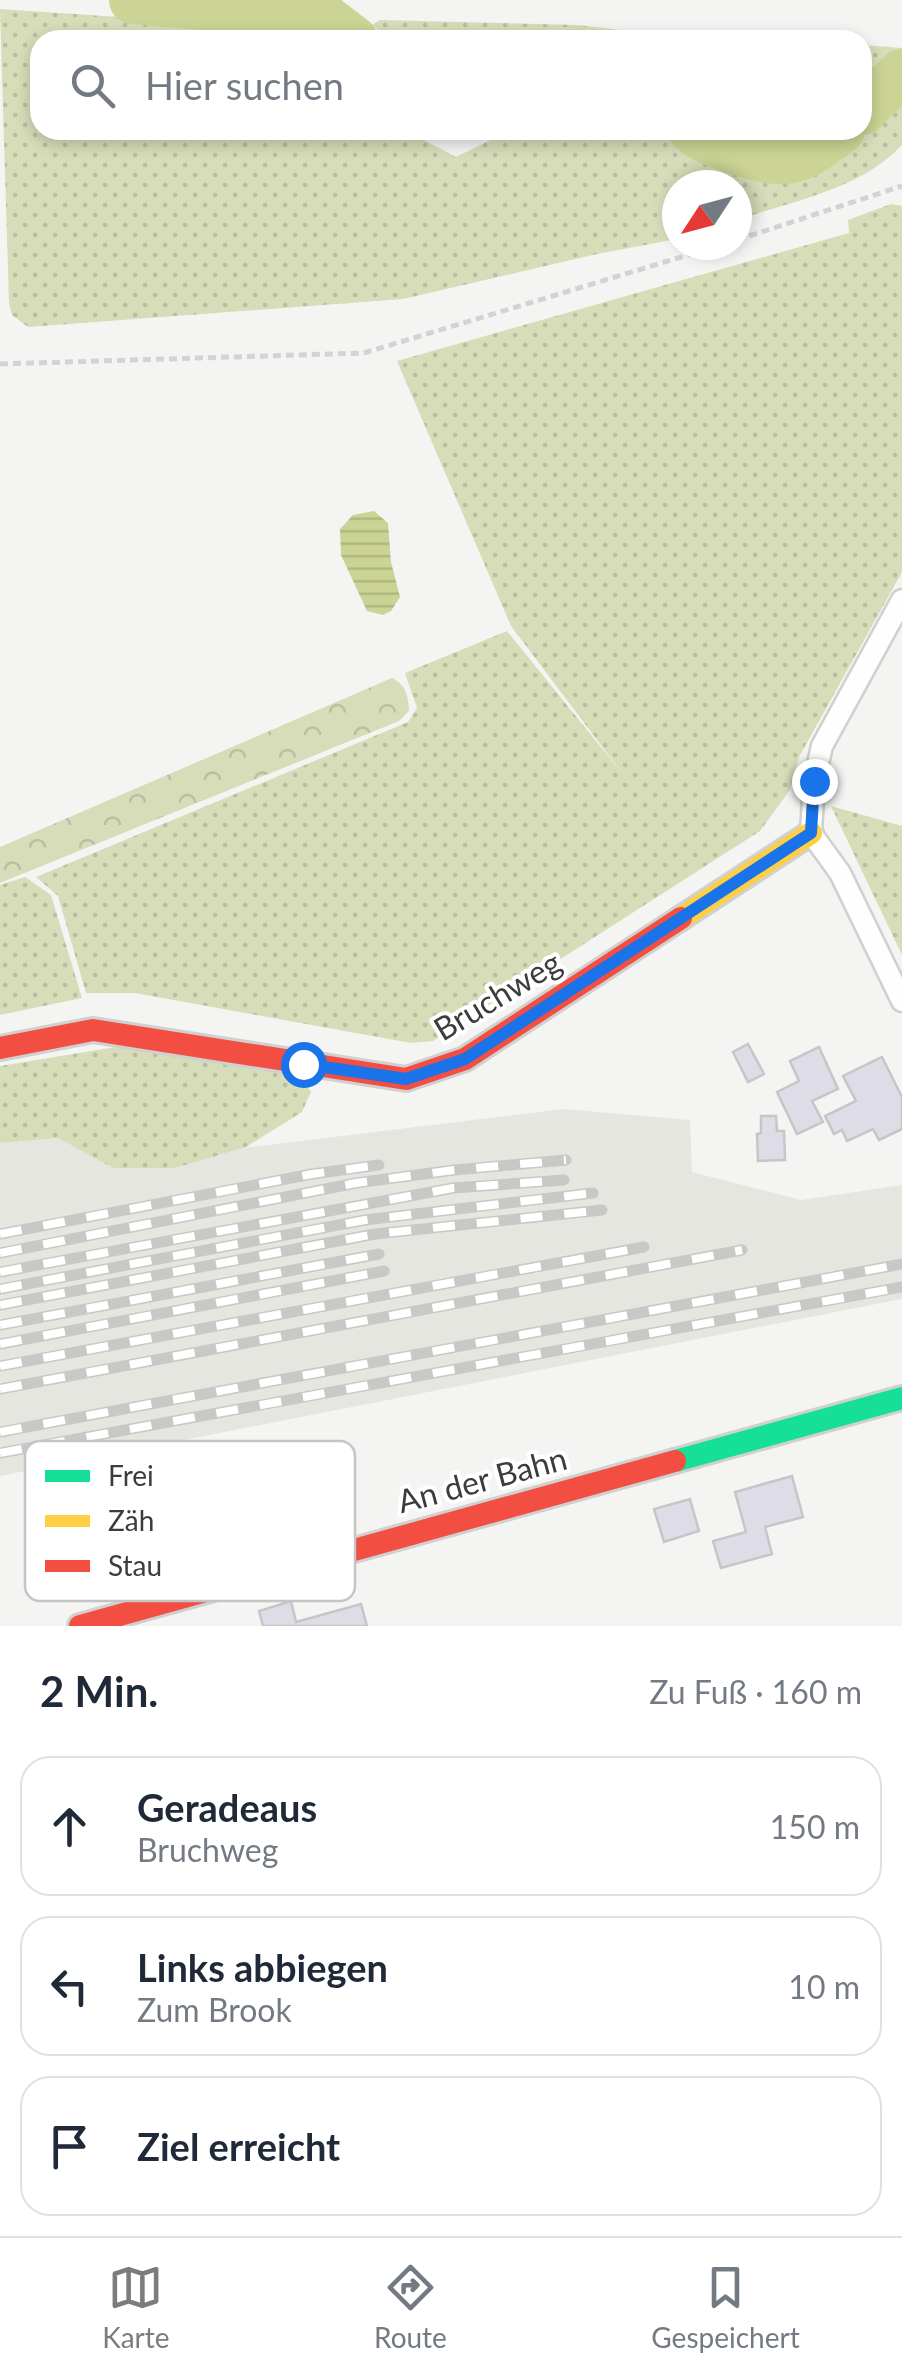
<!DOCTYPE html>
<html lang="de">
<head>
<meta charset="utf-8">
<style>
	body { margin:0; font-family:Lato,sans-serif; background:#f6f6f7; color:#1f2937 }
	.compass { position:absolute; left:662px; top:170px; width:90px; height:90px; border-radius:50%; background:#fff; box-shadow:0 5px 15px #0003; rotate:234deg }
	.stop { position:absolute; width:30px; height:30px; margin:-22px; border:8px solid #1a73e8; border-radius:50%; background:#fff }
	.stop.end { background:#1a73e8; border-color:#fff; box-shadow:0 2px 10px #0008 }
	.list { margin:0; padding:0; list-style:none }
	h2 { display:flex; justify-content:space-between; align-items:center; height:130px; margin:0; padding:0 40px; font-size:42px }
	h2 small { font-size:32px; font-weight:400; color:#747a83 }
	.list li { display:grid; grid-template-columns:65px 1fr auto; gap:30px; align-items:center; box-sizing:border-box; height:140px; margin:0 20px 20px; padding:0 20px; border:2px solid #e0e1e3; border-radius:30px }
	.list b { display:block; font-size:38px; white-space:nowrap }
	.list p { margin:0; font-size:32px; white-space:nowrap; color:#747a83 }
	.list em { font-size:32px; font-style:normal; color:#747a83 }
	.icon { flex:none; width:55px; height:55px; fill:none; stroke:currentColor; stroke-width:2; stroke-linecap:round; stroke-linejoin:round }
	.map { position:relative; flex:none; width:902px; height:1626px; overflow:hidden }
	.search { position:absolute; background:#fff; box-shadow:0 5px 15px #0003; left:30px; right:30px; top:30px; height:110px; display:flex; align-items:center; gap:25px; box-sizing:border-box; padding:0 35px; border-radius:30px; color:#747a83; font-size:38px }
	.sheet { height:610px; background:#fff }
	nav { display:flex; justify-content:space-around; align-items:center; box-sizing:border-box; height:140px; border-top:2px solid #e0e1e3; background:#fff; font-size:28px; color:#747a83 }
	nav a { display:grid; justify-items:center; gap:5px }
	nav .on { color:#7c7d7b }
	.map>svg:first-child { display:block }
	.built { fill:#e5e6e0 }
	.grass { fill:url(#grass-dots) }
	.forest { fill:url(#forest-crowns) }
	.water { fill:url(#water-rules) }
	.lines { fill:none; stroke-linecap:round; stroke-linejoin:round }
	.river { stroke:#cbd494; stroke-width:48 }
	.building { fill:#dedce7; stroke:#c5c6c5; stroke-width:2.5 }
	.street-casing { stroke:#d0d0cf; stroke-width:25 }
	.fast-casing { stroke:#d0d0cf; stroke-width:28 }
	.slow-casing { stroke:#d0d0cf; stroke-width:28 }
	.jam-casing { stroke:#d0d0cf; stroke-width:28 }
	.path { stroke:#d3d3d3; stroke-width:5; stroke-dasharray:8 5; stroke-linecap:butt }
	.street { stroke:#fdfefd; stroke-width:20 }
	.fast { stroke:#16e098; stroke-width:22 }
	.slow { stroke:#ffcf43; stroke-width:22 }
	.jam { stroke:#f24e42; stroke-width:22 }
	.rail-casing { stroke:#c8c8c7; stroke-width:11 }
	.rail { stroke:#fff; stroke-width:8; stroke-dasharray:22; stroke-linecap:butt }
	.route { stroke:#1a73e8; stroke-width:12 }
	.labels { text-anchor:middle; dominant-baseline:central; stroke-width:8; stroke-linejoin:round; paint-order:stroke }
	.street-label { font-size:32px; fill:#3c3d3b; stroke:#fff }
	.key { fill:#fff; stroke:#c4c5c4; stroke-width:2.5 }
	.key-label { font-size:28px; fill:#3c3d3b }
</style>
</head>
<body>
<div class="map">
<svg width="902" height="1626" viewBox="0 0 902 1626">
	<defs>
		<pattern id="grass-dots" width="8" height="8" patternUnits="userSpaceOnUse" patternTransform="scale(2.5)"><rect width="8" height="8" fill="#d7ddb9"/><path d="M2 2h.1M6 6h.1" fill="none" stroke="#b9bfa0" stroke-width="1.8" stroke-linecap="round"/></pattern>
		<pattern id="forest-crowns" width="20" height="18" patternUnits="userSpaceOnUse" patternTransform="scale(2.5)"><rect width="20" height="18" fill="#d7ddb9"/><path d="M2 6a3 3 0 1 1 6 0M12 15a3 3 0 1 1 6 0" fill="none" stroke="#b9bfa0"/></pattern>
		<pattern id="water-rules" width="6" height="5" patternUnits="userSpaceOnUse" patternTransform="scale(2.5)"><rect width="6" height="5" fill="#cbd494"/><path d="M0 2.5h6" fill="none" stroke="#afb780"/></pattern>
	</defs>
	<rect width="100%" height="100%" fill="#f4f5f3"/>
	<path class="built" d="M 563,1109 L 690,1120 L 692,1172 L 801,1200 L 902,1185 L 902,1299 L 0,1476 L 0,1143 L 58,1138 L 113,1168 L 175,1168 L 243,1148 Z"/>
	<path class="grass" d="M 0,9 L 268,27 L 286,40 L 40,40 L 40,130 L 405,130 L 456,157 L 511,130 L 663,130 L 702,163 L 739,175 L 764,178 L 801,170 L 854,140 L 902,92 L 902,145 C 861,189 793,201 737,220 L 737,185 L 677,185 L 677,239 L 597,254 L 403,299 L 28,327 L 12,315 L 9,303 Z
		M 380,20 L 577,25 L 707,40 L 389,40 L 372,25 Z
		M 862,45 L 902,48 L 902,64 L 862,87 Z
		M 891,204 L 902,206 L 902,572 L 799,757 L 790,790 L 760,831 L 433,1041 L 411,1043 L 135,993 L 86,993 L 58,896 L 36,877 L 408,722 L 417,708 L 405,673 L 507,631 L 622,773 L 511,626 L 397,361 L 849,233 L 848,220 Z
		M 831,806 L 902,826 L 902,955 Z
		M 25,877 L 51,895 L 82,998 L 0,1015 L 0,885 Z
		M 122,1046 L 300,1076 L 311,1092 L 302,1112 L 246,1147 L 175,1168 L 113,1168 L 58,1138 L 0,1143 L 0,1066 Z"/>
	<path class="forest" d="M 392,678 C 406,685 408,696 409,711 L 399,721 L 0,883 L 0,847 Z"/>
	<path class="water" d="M 374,511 L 388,523 L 391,562 L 400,597 L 391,611 L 383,615 L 367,611 L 341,555 L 340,529 L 353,515 Z"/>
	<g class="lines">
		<path class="river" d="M 133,0 L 324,17 L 354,40
			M 862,111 L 902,73
			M 692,130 C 705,141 718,144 734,150 C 788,167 796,164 841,130"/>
	</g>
	<path class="building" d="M 748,1044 L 764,1074 L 748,1082 L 733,1052 Z
		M 819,1047 L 838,1089 L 812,1101 L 823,1122 L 797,1134 L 777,1092 L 799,1081 L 790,1061 Z
		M 882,1057 L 902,1097 L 902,1129 L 879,1140 L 873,1129 L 847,1141 L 842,1130 L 834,1134 L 825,1116 L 856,1101 L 843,1076 Z
		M 761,1116 L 776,1116 L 777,1131 L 784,1131 L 785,1160 L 758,1161 L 757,1134 L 761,1133 Z
		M 792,1476 L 803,1517 L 765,1527 L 772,1554 L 721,1568 L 713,1541 L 746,1532 L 735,1492 Z
		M 690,1499 L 699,1531 L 664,1542 L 654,1509 Z
		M 291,1601 L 296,1622 L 361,1604 L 367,1626 L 263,1626 L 259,1611 Z"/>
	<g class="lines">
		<g class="street-casing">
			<path id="street" d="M 902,600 L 822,746 L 814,781 L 811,833 L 840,873 L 902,1001"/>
		</g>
		<g class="fast-casing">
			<path id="fast" d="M 675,1461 L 902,1398"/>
		</g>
		<g class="slow-casing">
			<path id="slow" d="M 681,918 L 811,833"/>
		</g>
		<g class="jam-casing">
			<path id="jam" d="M 0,1048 L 93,1030 L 406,1079 L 465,1059 L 681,918
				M 80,1626 L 675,1461"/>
		</g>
		<path class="path" d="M 737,240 L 902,186
			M 0,364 L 364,353 L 721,245"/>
		<use href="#street" class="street"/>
		<use href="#fast" class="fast"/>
		<use href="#slow" class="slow"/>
		<use href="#jam" class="jam"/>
		<g class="rail-casing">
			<path id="rail" d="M 0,1234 L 312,1174 L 379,1165
				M 0,1253 L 356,1183 L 454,1170 L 566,1160
				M 0,1272 L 453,1188 L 564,1180
				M 0,1289 L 365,1220 L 593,1193
				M 0,1305 L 375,1234 L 602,1210
				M 0,1325 L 379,1254
				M 0,1344 L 384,1271
				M 0,1366 L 644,1247
				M 0,1389 L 742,1250
				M 0,1432 L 902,1264
				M 0,1453 L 902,1287"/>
		</g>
		<use href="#rail" class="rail"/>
	</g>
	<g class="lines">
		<path class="route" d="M 303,1064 L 406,1079 L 465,1059 L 811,833 L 814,781"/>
	</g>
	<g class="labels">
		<g class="street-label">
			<text transform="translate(497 995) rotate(-31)">Bruchweg</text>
			<text transform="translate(482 1479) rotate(-15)">An der Bahn</text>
		</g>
	</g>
	<rect x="25" y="1441" width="330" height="160" rx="15" class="key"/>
	<rect x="45" y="1470" width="45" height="12" fill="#16e098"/>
	<rect x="45" y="1515" width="45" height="12" fill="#ffcf43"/>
	<rect x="45" y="1560" width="45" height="12" fill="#f24e42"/>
	<g class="key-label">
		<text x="108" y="1486">Frei</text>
		<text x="108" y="1531">Zäh</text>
		<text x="108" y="1576">Stau</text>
	</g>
</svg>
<svg class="compass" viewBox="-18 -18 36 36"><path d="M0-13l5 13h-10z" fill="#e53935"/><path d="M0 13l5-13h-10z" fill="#747a83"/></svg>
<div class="stop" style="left:303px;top:1064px"></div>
<div class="stop end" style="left:814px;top:781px"></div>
<div class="search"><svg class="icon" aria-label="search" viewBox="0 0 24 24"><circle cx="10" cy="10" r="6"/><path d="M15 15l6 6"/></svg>Hier suchen</div>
</div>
<section class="sheet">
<h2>2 Min.<small>Zu Fuß · 160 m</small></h2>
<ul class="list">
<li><svg class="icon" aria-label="ahead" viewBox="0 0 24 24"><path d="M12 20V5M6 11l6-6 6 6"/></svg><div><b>Geradeaus</b><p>Bruchweg</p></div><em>150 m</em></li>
<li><svg class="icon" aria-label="left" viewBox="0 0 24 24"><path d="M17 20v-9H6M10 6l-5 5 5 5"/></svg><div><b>Links abbiegen</b><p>Zum Brook</p></div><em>10 m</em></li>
<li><svg class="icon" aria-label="arrive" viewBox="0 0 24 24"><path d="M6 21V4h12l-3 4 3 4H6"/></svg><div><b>Ziel erreicht</b></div></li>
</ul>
</section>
<nav>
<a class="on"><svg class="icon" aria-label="map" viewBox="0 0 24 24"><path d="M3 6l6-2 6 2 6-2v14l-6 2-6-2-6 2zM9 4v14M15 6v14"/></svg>Karte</a>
<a><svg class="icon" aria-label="directions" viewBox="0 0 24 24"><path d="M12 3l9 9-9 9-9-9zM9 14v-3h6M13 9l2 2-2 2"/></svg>Route</a>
<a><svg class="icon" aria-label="saved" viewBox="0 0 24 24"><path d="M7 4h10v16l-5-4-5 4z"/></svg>Gespeichert</a>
</nav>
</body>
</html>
